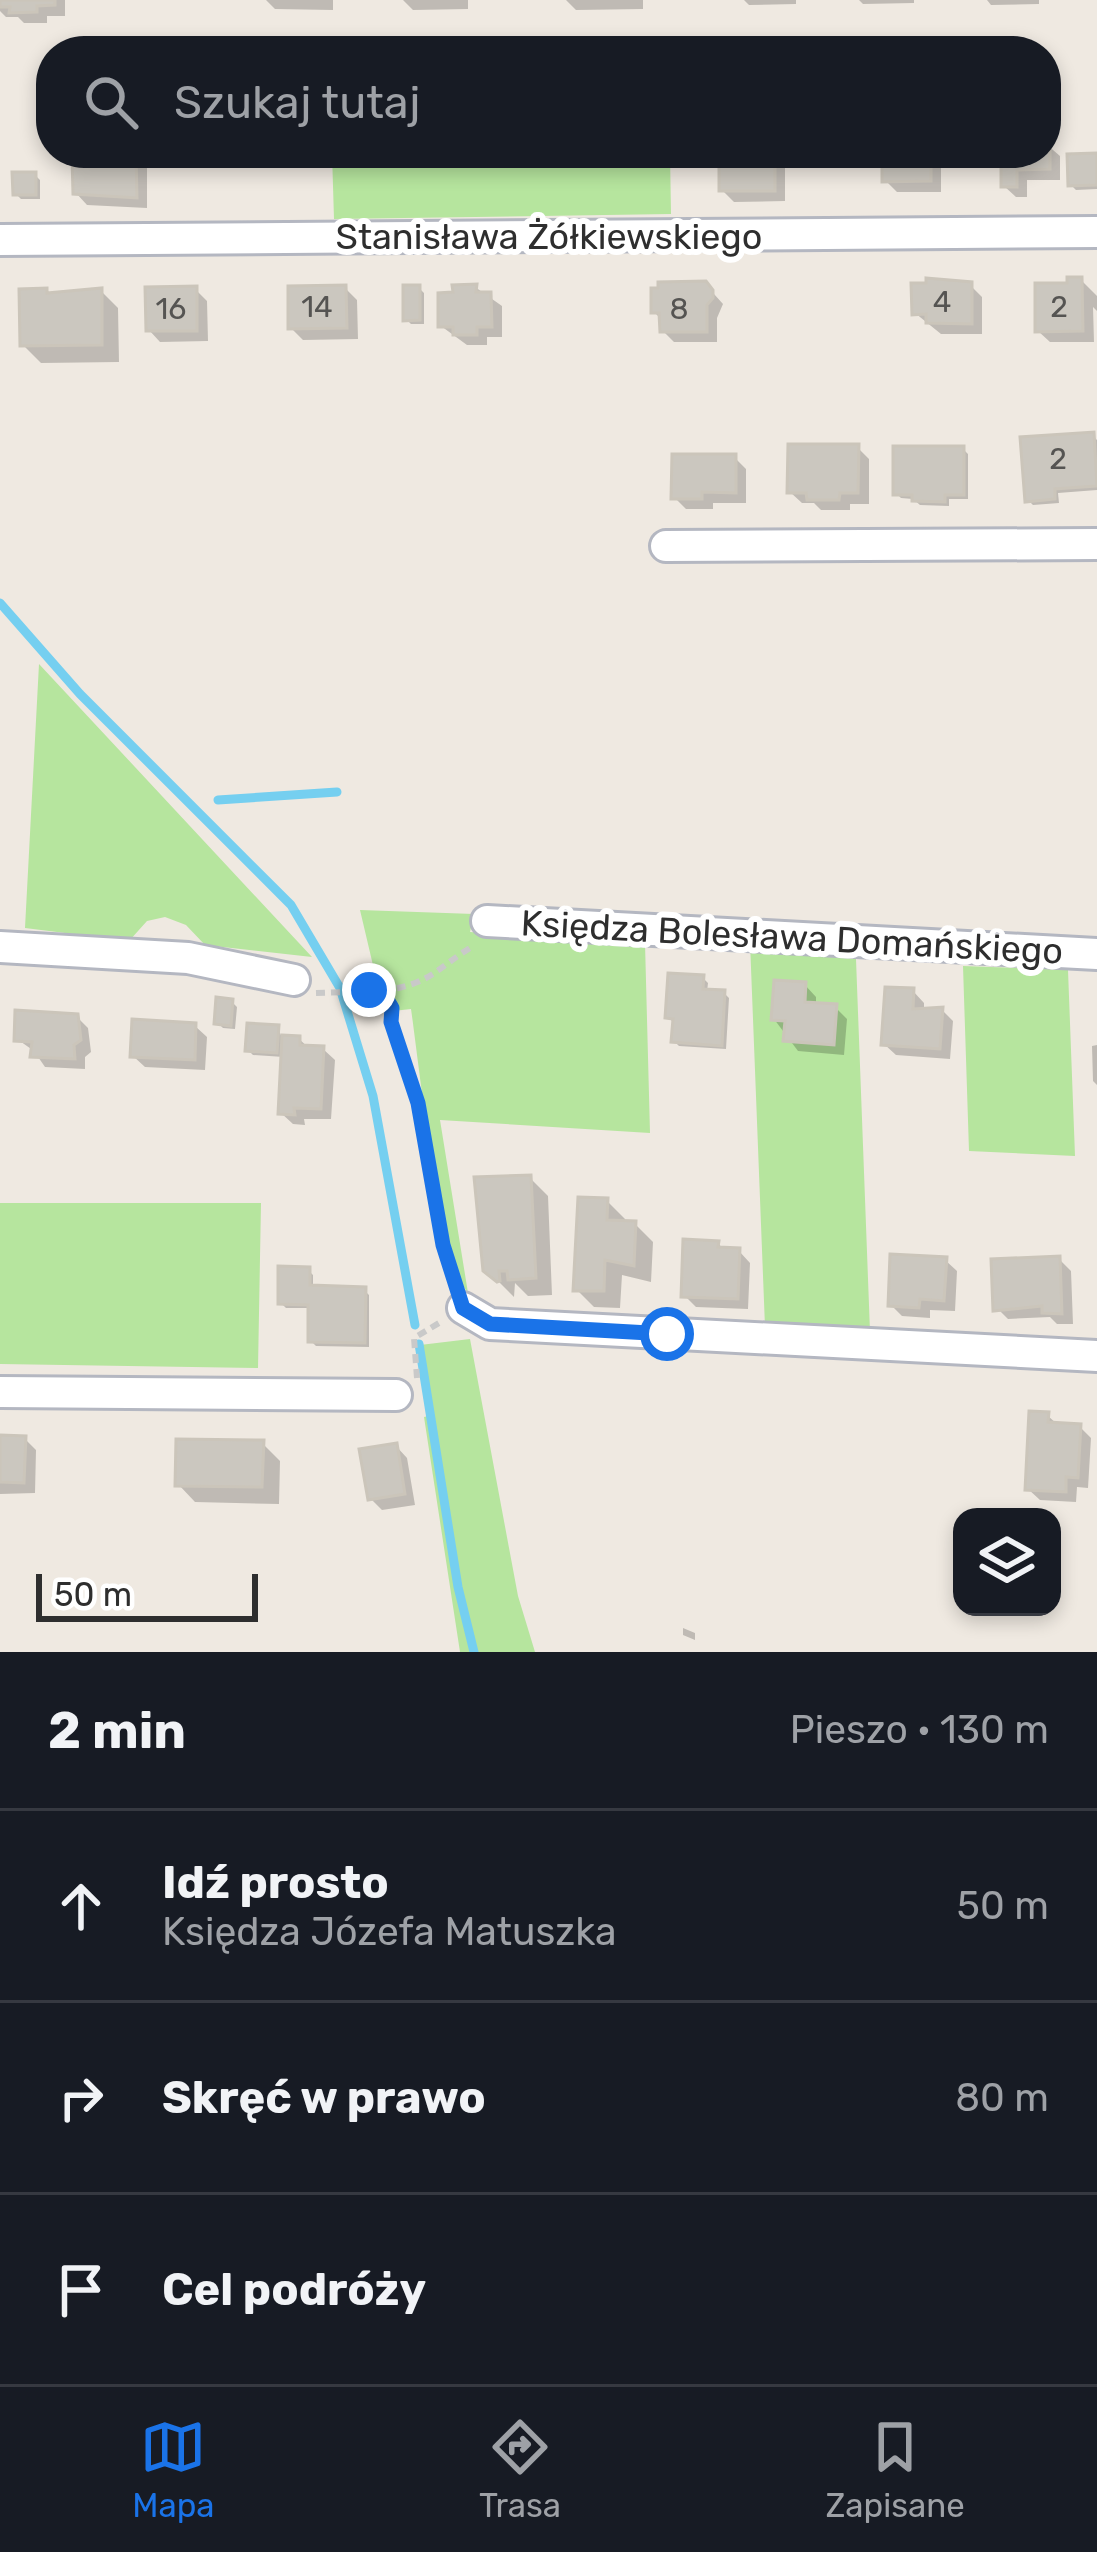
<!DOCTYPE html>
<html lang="pl">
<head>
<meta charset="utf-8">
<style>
	body { margin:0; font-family:Rubik,sans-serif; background:#20242c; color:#f1f3f6 }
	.controls { position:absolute; right:36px; bottom:36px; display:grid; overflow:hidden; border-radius:24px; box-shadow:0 6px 18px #0003 }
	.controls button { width:108px; height:108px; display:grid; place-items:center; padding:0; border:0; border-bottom:3px solid #363941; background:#171b24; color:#f1f3f6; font:60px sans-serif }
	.scale { position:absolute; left:36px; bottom:30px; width:222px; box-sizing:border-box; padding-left:12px; border:6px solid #2e2e2e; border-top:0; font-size:33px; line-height:42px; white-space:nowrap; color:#2e2e2e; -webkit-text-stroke:9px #fff; paint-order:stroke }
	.stop { position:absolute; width:36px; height:36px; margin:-27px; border:9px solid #1a73e8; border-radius:50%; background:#fff }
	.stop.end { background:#1a73e8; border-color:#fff; box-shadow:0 3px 12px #0008 }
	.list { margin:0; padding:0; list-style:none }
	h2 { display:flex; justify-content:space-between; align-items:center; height:156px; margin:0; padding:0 48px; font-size:51px }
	h2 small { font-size:39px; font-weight:400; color:#9ea1a6 }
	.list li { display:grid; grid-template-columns:78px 1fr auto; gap:36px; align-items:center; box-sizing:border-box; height:192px; padding:0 48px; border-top:3px solid #363941 }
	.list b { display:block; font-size:45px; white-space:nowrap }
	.list p { margin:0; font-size:39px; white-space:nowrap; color:#9ea1a6 }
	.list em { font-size:39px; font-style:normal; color:#9ea1a6 }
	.icon { flex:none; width:66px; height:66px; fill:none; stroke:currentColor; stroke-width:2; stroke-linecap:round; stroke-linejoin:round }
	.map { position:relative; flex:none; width:1097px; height:1652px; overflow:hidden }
	.search { position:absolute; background:#171b24; box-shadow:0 6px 18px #0003; left:36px; right:36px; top:36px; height:132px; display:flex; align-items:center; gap:30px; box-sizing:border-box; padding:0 42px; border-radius:48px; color:#9ea1a6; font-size:45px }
	.sheet { height:732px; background:#171b24 }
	nav { display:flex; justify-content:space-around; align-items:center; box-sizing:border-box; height:168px; border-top:3px solid #363941; background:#171b24; font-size:33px; color:#9ea1a6 }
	nav a { display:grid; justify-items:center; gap:6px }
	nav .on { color:#1a73e8 }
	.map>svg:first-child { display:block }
	.green { fill:#b6e59e }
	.shadow { fill:#0003 }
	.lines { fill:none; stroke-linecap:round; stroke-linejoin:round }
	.stream { stroke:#75cff0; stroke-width:9 }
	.building { fill:#cbc7bf; stroke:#cbc5ba; stroke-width:3 }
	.minor-casing { stroke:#b4b7c1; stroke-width:36 }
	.path { stroke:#c9c9c9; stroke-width:6; stroke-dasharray:9 6; stroke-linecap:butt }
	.minor { stroke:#fff; stroke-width:30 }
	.route { stroke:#1a73e8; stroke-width:15 }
	.labels { text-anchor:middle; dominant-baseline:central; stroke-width:12; stroke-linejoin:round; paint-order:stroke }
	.number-label { font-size:30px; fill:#555452 }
	.street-label { font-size:36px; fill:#2e2e2e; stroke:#fff }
</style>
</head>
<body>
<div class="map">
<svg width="1097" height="1652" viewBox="0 0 1097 1652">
	<rect width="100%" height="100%" fill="#efe9e1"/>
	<path class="green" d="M 332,153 L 670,153 L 671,214 L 334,219 Z
		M 39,664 L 312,957 L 205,945 L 186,925 L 165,917 L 147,921 L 129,941 L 25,928 Z
		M 360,910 L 474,914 L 470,932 L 645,943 L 650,1133 L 440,1120 L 468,1293 C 439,1258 419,1064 411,1009 L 384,1012 Z
		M 750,942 L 856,959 L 870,1332 L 765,1327 Z
		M 963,966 L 1068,970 L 1075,1156 L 969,1151 Z
		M 0,1203 L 261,1203 L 258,1368 L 0,1364 Z
		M 470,1339 L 518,1596 L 535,1652 L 460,1652 L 424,1417 L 433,1415 L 420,1345 Z"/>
	<path class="shadow" d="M 0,0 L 65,0 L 65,16 L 47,16 L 47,23 L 24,23 L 18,17 L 6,17 L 0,11 Z
		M 266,0 L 333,0 L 333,10 L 275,9 Z
		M 403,0 L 468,0 L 468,9 L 413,10 Z
		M 566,0 L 643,0 L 643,9 L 576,10 Z
		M 744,0 L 796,0 L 796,4 L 749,5 Z
		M 859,0 L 914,0 L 914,3 L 863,4 Z
		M 987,0 L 1039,0 L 1039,4 L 991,5 Z
		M 1046,144 L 1060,156 L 1060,180 L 1027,180 L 1027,197 L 1016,197 L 1004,186 L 1004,153 L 1046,153 Z
		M 135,153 L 147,165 L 147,208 L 87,205 L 76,193 Z
		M 722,153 L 780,153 L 785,158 L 785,201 L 734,202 L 722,190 Z
		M 885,153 L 935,153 L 941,158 L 941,192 L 897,192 L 885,180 Z
		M 1097,157 L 1097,189 L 1076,190 L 1071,185 Z
		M 35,175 L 40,180 L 40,199 L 21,199 L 16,194 Z
		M 1081,280 L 1097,296 L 1097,311 L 1093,307 L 1094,342 L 1050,342 L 1038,331 L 1070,286 Z
		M 705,284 L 723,304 L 717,318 L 717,342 L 674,342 L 663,331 L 662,320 L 654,312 Z
		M 970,285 L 982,297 L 982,334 L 941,334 L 915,313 Z
		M 475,287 L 502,306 L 502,337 L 487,337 L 487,345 L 467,345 L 441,326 Z
		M 345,288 L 357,300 L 358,339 L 303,340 L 291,328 Z
		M 419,288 L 424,293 L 424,324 L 411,324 L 406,319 Z
		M 195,289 L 207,301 L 208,341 L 160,342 L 149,330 Z
		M 46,291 L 50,295 L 101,291 L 118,308 L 119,362 L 41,363 L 23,345 Z
		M 1092,435 L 1097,440 L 1097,490 L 1058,493 L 1059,503 L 1033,505 L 1028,500 Z
		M 858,448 L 869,459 L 869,504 L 850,504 L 850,510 L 821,510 L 814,503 L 802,503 L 790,492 Z
		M 963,449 L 968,454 L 968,499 L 949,499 L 949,506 L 920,505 L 913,499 L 901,498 L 896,493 Z
		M 734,457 L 746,469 L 746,503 L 713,503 L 713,509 L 686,509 L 674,497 Z
		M 703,978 L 708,983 L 707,992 L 724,993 L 729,998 L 726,1049 L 679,1046 L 674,1041 L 673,1022 L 668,1017 Z
		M 805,985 L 816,997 L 816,1006 L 835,1007 L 847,1019 L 844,1055 L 798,1051 L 774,1019 Z
		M 913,991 L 924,1003 L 924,1011 L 942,1010 L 953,1021 L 950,1059 L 896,1055 L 884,1044 Z
		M 232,1002 L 237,1007 L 235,1029 L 223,1028 L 218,1023 Z
		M 76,1016 L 88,1028 L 91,1052 L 85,1057 L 85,1069 L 45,1067 L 34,1051 L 17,1039 Z
		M 195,1026 L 207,1037 L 205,1070 L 145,1067 L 133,1056 Z
		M 278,1028 L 282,1038 L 299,1039 L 309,1048 L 323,1049 L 335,1060 L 331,1119 L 304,1119 L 305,1125 L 293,1124 L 281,1113 L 284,1057 L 253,1055 L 248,1050 Z
		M 1097,1045 L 1097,1085 L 1093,1081 L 1092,1046 Z
		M 530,1178 L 548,1196 L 552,1295 L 528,1296 L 515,1283 L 514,1297 L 486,1269 Z
		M 607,1201 L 625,1219 L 624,1224 L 635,1224 L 653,1242 L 651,1282 L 622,1275 L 620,1308 L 594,1307 L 577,1290 Z
		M 718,1243 L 724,1250 L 739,1251 L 750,1263 L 748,1309 L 696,1307 L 684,1295 Z
		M 1059,1259 L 1071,1271 L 1073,1324 L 1057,1324 L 1050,1317 L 1008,1319 L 996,1307 Z
		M 945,1260 L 957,1271 L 955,1311 L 930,1310 L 930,1318 L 902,1316 L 891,1305 Z
		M 308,1270 L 313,1275 L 313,1288 L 364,1290 L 369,1295 L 369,1347 L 316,1346 L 311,1341 L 311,1308 L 286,1308 L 281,1303 Z
		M 1047,1415 L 1058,1425 L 1080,1427 L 1091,1438 L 1088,1488 L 1077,1487 L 1076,1502 L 1040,1500 L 1028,1489 Z
		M 0,1438 L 25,1439 L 36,1450 L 35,1493 L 0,1494 Z
		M 262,1443 L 280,1461 L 279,1504 L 195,1502 L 178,1484 Z
		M 396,1446 L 407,1458 L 415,1505 L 382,1510 L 371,1499 Z
		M 683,1628 L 695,1633 L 695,1640 L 683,1635 Z"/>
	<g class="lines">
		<path class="stream" d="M 0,603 L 80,694 L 291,905 L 340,988 L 373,1096 L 415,1325
			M 218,800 L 337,792
			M 419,1344 L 458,1587 L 474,1652"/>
	</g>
	<path class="building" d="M 0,0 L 55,0 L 55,5 L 37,6 L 37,12 L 9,13 L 10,7 L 0,7 Z
		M 1046,141 L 1050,141 L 1050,169 L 1017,170 L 1017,187 L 1001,187 L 1001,153 L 1046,153 Z
		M 97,153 L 136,153 L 137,198 L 73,194 L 72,156 Z
		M 719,153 L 775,153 L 775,191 L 719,191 Z
		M 882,153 L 931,153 L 931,181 L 882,182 Z
		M 1097,153 L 1097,185 L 1068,186 L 1067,154 Z
		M 12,172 L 36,172 L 36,195 L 13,195 Z
		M 1067,277 L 1082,277 L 1083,331 L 1035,332 L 1035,283 L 1067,283 Z
		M 926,278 L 972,282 L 972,324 L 926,323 L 926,314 L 912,315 L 911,283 L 926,283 Z
		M 706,281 L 713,290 L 713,298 L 707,305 L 707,332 L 660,332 L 659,313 L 651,313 L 651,288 L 658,288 L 658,282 Z
		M 477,284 L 476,292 L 491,292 L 492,327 L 477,327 L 477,335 L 453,335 L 453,327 L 438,327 L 438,293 L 453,292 L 452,285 Z
		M 346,285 L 347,328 L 288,329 L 288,286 Z
		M 403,285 L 420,285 L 420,320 L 403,321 Z
		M 197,286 L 197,331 L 146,331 L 145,287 Z
		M 47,288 L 47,293 L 102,288 L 102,345 L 20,346 L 19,289 Z
		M 1094,432 L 1097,486 L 1055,489 L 1055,499 L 1025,502 L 1020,437 Z
		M 788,444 L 859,444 L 858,493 L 840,493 L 839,500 L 807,500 L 806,493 L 787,493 Z
		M 893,446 L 964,446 L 964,495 L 945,495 L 945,502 L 912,501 L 912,495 L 893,495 Z
		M 672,454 L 736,454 L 736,493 L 702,492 L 702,499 L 671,499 Z
		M 668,973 L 704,975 L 703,989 L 725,990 L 722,1046 L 671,1042 L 673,1019 L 665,1018 Z
		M 774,980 L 806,982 L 805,1002 L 837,1004 L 834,1045 L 783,1041 L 785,1021 L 771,1020 Z
		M 885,987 L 914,988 L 913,1009 L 943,1007 L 940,1049 L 881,1045 Z
		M 216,997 L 233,999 L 231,1026 L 214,1024 Z
		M 15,1010 L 78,1014 L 81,1040 L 74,1045 L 75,1059 L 30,1057 L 32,1042 L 14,1041 Z
		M 132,1019 L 196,1023 L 195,1060 L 130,1057 Z
		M 247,1023 L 279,1025 L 277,1053 L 245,1051 Z
		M 282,1035 L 300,1036 L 300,1045 L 324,1046 L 321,1109 L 294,1108 L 295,1115 L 278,1114 Z
		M 531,1175 L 536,1278 L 508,1280 L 507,1271 L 499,1271 L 500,1281 L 497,1282 L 483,1271 L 474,1177 Z
		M 578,1197 L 608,1198 L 607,1220 L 636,1221 L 634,1266 L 605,1260 L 604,1291 L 573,1291 Z
		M 683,1239 L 719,1241 L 718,1247 L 740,1248 L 738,1299 L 681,1297 Z
		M 890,1254 L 947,1257 L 944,1301 L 920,1299 L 919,1308 L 888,1306 Z
		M 1060,1256 L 1062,1314 L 1042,1313 L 1042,1306 L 993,1311 L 991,1259 Z
		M 278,1266 L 310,1267 L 310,1285 L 366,1287 L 365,1343 L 308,1342 L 308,1305 L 278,1304 Z
		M 1029,1411 L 1049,1412 L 1048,1422 L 1081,1424 L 1078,1478 L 1066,1477 L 1066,1492 L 1025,1490 Z
		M 0,1435 L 26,1436 L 24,1483 L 0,1482 Z
		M 176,1439 L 264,1440 L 262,1487 L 175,1486 Z
		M 397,1443 L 405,1494 L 368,1500 L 359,1449 Z"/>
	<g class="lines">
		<g class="minor-casing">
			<path id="minor" d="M 0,240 L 1097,232
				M 666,546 L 1097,544
				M 487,921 L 1097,954
				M 0,947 L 188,958 L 294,980
				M 463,1308 L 490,1324 L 1097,1356
				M 0,1392 L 396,1395"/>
		</g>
		<path class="path" d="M 382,991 C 433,983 434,970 473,946
			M 316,993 L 382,991 L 392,1008 L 391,1022 L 418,1103 L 453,1283
			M 417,1378 L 414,1338 L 439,1323"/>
		<use href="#minor" class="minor"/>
	</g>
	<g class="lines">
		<path class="route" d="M 369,990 L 382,991 L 392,1008 L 391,1022 L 418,1103 L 443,1245 L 463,1308 L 490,1324 L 667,1334"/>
	</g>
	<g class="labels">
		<g class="number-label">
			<text x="942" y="302">4</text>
			<text x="317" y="307">14</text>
			<text x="1059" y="307">2</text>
			<text x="171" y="309">16</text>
			<text x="679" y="309">8</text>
			<text x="1058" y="459">2</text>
		</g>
		<g class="street-label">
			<text x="549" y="236">Stanisława Żółkiewskiego</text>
			<text transform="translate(792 937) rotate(3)">Księdza Bolesława Domańskiego</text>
		</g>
	</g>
</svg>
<div class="controls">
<button><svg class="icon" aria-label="layers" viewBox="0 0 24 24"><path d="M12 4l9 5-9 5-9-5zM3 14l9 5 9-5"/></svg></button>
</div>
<div class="scale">50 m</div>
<div class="stop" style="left:667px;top:1334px"></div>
<div class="stop end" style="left:369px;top:990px"></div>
<div class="search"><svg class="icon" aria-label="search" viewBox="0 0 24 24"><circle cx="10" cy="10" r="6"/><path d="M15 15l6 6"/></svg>Szukaj tutaj</div>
</div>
<section class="sheet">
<h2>2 min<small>Pieszo · 130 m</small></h2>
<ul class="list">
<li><svg class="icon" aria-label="ahead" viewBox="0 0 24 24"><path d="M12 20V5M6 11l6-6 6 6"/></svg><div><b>Idź prosto</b><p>Księdza Józefa Matuszka</p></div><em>50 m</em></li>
<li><svg class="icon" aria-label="right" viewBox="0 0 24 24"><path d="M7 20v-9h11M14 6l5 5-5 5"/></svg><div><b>Skręć w prawo</b></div><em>80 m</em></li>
<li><svg class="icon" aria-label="arrive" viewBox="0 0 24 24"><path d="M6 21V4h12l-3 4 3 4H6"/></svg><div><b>Cel podróży</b></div></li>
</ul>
</section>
<nav>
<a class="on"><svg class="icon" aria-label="map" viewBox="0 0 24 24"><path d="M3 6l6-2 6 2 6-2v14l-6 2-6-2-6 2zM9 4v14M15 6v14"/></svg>Mapa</a>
<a><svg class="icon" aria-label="directions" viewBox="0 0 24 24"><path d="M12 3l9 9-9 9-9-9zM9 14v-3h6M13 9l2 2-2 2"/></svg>Trasa</a>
<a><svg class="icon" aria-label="saved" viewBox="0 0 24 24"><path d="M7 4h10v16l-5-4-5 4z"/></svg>Zapisane</a>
</nav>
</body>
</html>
